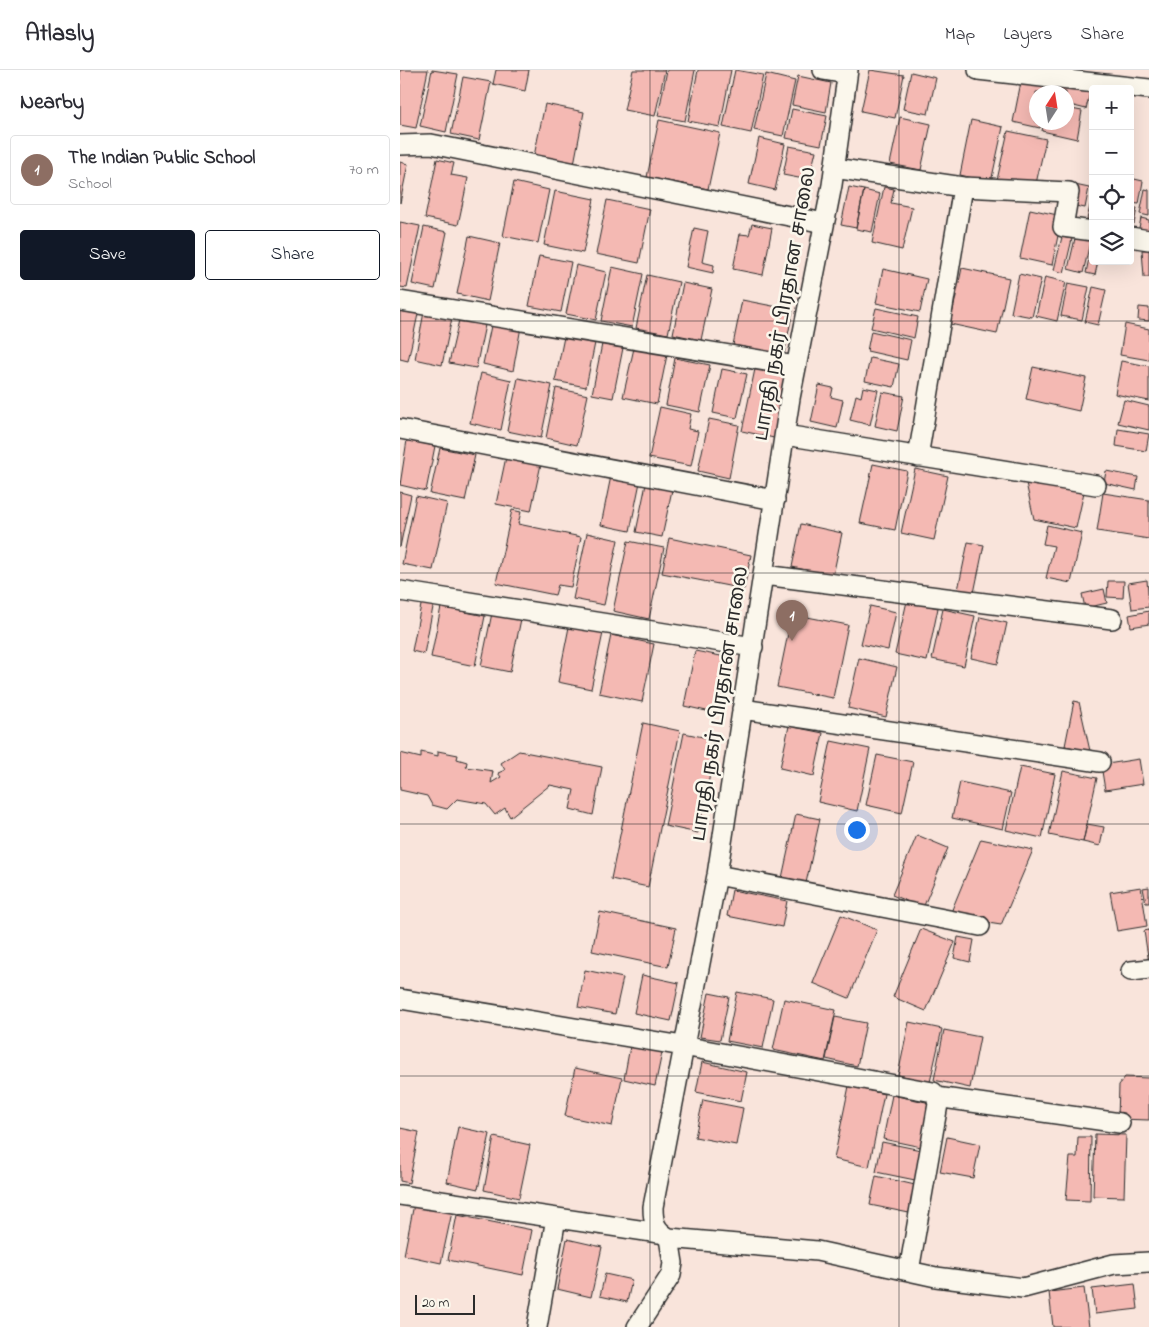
<!DOCTYPE html>
<html lang="en">
<head>
<meta charset="utf-8">
<style>
	body { margin:0; font-family:"Indie Flower","Noto Sans Tamil",sans-serif; background:#f7f7f7; color:#2b2b33 }
	.controls { position:absolute; right:15px; top:15px; display:grid; overflow:hidden; border-radius:5px; box-shadow:0 5px 20px #0002 }
	.controls button { width:45px; height:45px; display:grid; place-items:center; padding:0; border:0; border-bottom:1px solid #e1e1e2; background:#fff; color:#2b2b33; font:25px sans-serif }
	.compass { position:absolute; left:629px; top:15px; width:45px; height:45px; border-radius:50%; background:#fff; box-shadow:0 5px 20px #0002; rotate:12deg }
	.scale { position:absolute; left:15px; bottom:12px; width:60px; box-sizing:border-box; padding-left:5px; border:2px solid #2b2b2b; border-top:0; font-size:14px; line-height:18px; white-space:nowrap; color:#2b2b2b; -webkit-text-stroke:4px #fbf7ec; paint-order:stroke }
	.you { position:absolute; left:456px; top:759px; width:18px; height:18px; margin:-12px; border:4px solid #fff; border-radius:50%; background:#1a73e8; box-shadow:0 0 0 8px #1a73e833 }
	.badge { display:grid; place-items:center; width:32px; height:32px; border-radius:50%; background:#111827; color:#fff; font-size:16px; font-weight:700 }
	.pin { position:absolute; translate:-50% -41px; filter:drop-shadow(0 1px 2px #0008) }
	.pin::after { content:''; position:absolute; top:26px; width:18px; height:15px; background:inherit; clip-path:polygon(0 0,100% 0,50% 100%) }
	.list { margin:0; padding:0; list-style:none }
	h2 { display:flex; justify-content:space-between; align-items:center; height:65px; margin:0; padding:0 20px; font-size:21px }
	h2 small { font-size:16px; font-weight:400; color:#7c7c81 }
	.list li { display:grid; grid-template-columns:32px 1fr auto; gap:15px; align-items:center; box-sizing:border-box; height:70px; margin:0 10px 10px; padding:0 10px; border:1px solid #e1e1e2; border-radius:5px }
	.list b { display:block; font-size:19px; white-space:nowrap }
	.list p { margin:0; font-size:16px; white-space:nowrap; color:#7c7c81 }
	.list em { font-size:16px; font-style:normal; color:#7c7c81 }
	.actions { display:flex; gap:10px; padding:15px 20px }
	.actions a { flex:1; padding:11px 0; border:1px solid #111827; border-radius:5px; text-align:center; font-size:18px; color:#111827 }
	.actions .main { background:#111827; color:#fff }
	.icon { flex:none; width:28px; height:28px; fill:none; stroke:currentColor; stroke-width:2; stroke-linecap:round; stroke-linejoin:round }
	.map { position:relative; flex:none; width:749px; height:1257px; overflow:hidden }
	header { display:flex; align-items:center; gap:30px; box-sizing:border-box; height:70px; padding:0 25px; background:#fff; border-bottom:1px solid #e1e1e2 }
	header strong { font-size:24px }
	nav { display:flex; gap:28px; margin-inline-start:auto; font-size:18px }
	main { display:flex }
	aside { flex:1; background:#fff }
	.map>svg:first-child { display:block }
	.building { fill:#f4b9b3; stroke:#2b2b2b }
	.lines { fill:none; stroke-linecap:round; stroke-linejoin:round }
	.street-casing { stroke:#2b2b2b; stroke-width:22 }
	.street { stroke:#fbf7ec; stroke-width:19 }
	.grid { fill:none; stroke:#2b2b2b; stroke-width:1; stroke-opacity:0.55 }
	.labels { text-anchor:middle; dominant-baseline:central; stroke-width:5; stroke-linejoin:round; paint-order:stroke }
	.street-label { font-size:20px; fill:#2b2b2b; stroke:#fbf7ec }
</style>
</head>
<body>
<header>
<strong>Atlasly</strong>
<nav><a>Map</a><a>Layers</a><a>Share</a></nav>
</header>
<main>
<aside>
<h2>Nearby<small></small></h2>
<ul class="list">
<li><span class="badge" style="background:#8d6e63">1</span><div><b>The Indian Public School</b><p>School</p></div><em>70 m</em></li>
</ul>
<div class="actions"><a class="main">Save</a><a>Share</a></div>
</aside>
<div class="map">
<svg width="749" height="1257" viewBox="0 0 749 1257">
	<rect width="100%" height="100%" fill="#f9e4db"/>
	<filter id="ink" filterUnits="userSpaceOnUse"><feTurbulence type="fractalNoise" baseFrequency=".02" numOctaves="2"/><feDisplacementMap in="SourceGraphic" scale="10" xChannelSelector="R" yChannelSelector="G"/><feConvolveMatrix kernelMatrix="1 2 1 2 8 2 1 2 1" color-interpolation-filters="sRGB"/></filter>
	<g filter="url(#ink)">
		<path class="building" d="M 0,0 L 28,0 L 16,58 L 0,55 Z
			M 32,0 L 58,4 L 46,62 L 20,56 Z
			M 96,0 L 129,0 L 125,21 L 93,14 Z
			M 233,0 L 265,0 L 255,46 L 224,40 Z
			M 267,0 L 295,0 L 285,51 L 258,46 Z
			M 298,0 L 331,0 L 320,57 L 288,51 Z
			M 335,0 L 363,5 L 351,63 L 323,57 Z
			M 470,0 L 504,5 L 495,48 L 461,41 Z
			M 511,2 L 536,8 L 528,44 L 503,39 Z
			M 366,4 L 395,11 L 383,66 L 354,60 Z
			M 398,6 L 431,13 L 426,42 L 392,35 Z
			M 63,7 L 91,12 L 79,70 L 51,64 Z
			M 622,7 L 649,13 L 647,22 L 636,22 L 636,52 L 641,52 L 640,58 L 613,52 Z
			M 655,10 L 691,18 L 686,39 L 666,34 L 666,22 L 652,22 Z
			M 145,34 L 184,42 L 174,94 L 134,86 Z
			M 666,38 L 682,41 L 677,69 L 642,61 L 644,52 L 666,52 Z
			M 392,39 L 427,46 L 421,75 L 386,68 Z
			M 500,47 L 531,54 L 521,100 L 490,94 Z
			M 259,50 L 320,63 L 308,119 L 247,107 Z
			M 571,50 L 603,57 L 591,112 L 560,105 Z
			M 608,61 L 646,69 L 635,118 L 597,110 Z
			M 359,68 L 385,74 L 375,120 L 349,114 Z
			M 389,76 L 416,81 L 409,110 L 383,105 Z
			M 37,89 L 54,93 L 51,105 L 68,108 L 58,155 L 25,148 Z
			M 0,92 L 8,94 L 0,133 Z
			M 730,108 L 743,111 L 739,134 L 730,133 Z
			M 114,112 L 149,120 L 138,173 L 103,166 Z
			M 675,115 L 689,118 L 685,138 L 671,135 Z
			M 449,117 L 464,120 L 456,158 L 441,155 Z
			M 484,117 L 494,119 L 491,133 L 512,137 L 502,180 L 472,173 Z
			M 745,119 L 749,120 L 749,146 L 740,144 Z
			M 464,120 L 480,124 L 472,162 L 456,159 Z
			M 155,121 L 194,129 L 183,183 L 144,175 Z
			M 693,123 L 693,150 L 687,149 Z
			M 207,130 L 250,139 L 239,193 L 196,184 Z
			M 730,137 L 737,138 L 734,154 L 730,153 Z
			M 630,139 L 662,146 L 652,195 L 620,188 Z
			M 741,148 L 749,150 L 749,165 L 738,163 Z
			M 0,152 L 20,156 L 7,218 L 0,217 Z
			M 352,154 L 372,158 L 363,205 L 333,199 L 340,164 L 349,165 Z
			M 24,157 L 47,162 L 35,219 L 12,214 Z
			M 294,158 L 308,161 L 302,192 L 314,195 L 313,203 L 286,197 Z
			M 676,164 L 691,168 L 683,203 L 668,199 Z
			M 69,166 L 100,173 L 88,231 L 57,224 Z
			M 662,167 L 672,169 L 664,203 L 654,200 Z
			M 692,173 L 693,191 L 698,191 L 695,205 L 686,203 Z
			M 742,180 L 749,180 L 749,207 L 744,207 Z
			M 139,186 L 171,192 L 161,242 L 129,236 Z
			M 176,195 L 206,202 L 196,250 L 166,244 Z
			M 212,197 L 243,204 L 232,257 L 201,251 Z
			M 562,198 L 609,208 L 597,264 L 550,254 Z
			M 483,199 L 527,209 L 520,242 L 476,233 Z
			M 619,204 L 641,209 L 632,247 L 611,243 Z
			M 247,205 L 279,212 L 268,264 L 236,258 Z
			M 645,207 L 666,212 L 657,251 L 636,246 Z
			M 283,213 L 312,219 L 301,270 L 273,264 Z
			M 668,213 L 689,217 L 682,250 L 661,246 Z
			M 693,217 L 706,220 L 698,255 L 685,252 Z
			M 342,230 L 393,240 L 384,285 L 333,275 Z
			M 739,237 L 749,238 L 749,251 L 738,250 Z
			M 476,238 L 518,247 L 514,268 L 471,258 Z
			M 0,241 L 18,244 L 8,291 L 0,289 Z
			M 24,242 L 52,248 L 42,295 L 15,289 Z
			M 59,250 L 85,255 L 76,298 L 49,293 Z
			M 92,251 L 121,257 L 113,301 L 83,294 Z
			M 725,254 L 749,259 L 749,290 L 720,285 Z
			M 471,261 L 511,270 L 507,290 L 467,281 Z
			M 165,262 L 196,268 L 186,317 L 155,311 Z
			M 202,274 L 223,278 L 213,328 L 192,324 Z
			M 234,278 L 267,285 L 257,334 L 223,327 Z
			M 275,288 L 310,295 L 300,342 L 266,335 Z
			M 470,288 L 499,294 L 494,317 L 465,311 Z
			M 721,291 L 749,296 L 749,331 L 715,324 Z
			M 633,297 L 686,308 L 679,341 L 626,329 Z
			M 322,299 L 347,304 L 337,348 L 313,343 Z
			M 355,299 L 387,306 L 374,368 L 342,361 Z
			M 81,303 L 111,310 L 101,360 L 70,353 Z
			M 118,308 L 152,315 L 141,368 L 107,361 Z
			M 419,315 L 433,318 L 431,327 L 443,330 L 437,358 L 411,352 Z
			M 463,317 L 478,320 L 470,355 L 450,350 L 456,325 L 461,327 Z
			M 156,318 L 188,325 L 177,375 L 146,368 Z
			M 482,322 L 504,326 L 497,361 L 475,356 Z
			M 724,330 L 749,336 L 749,360 L 718,353 Z
			M 260,337 L 291,344 L 288,359 L 298,361 L 291,396 L 249,388 Z
			M 309,349 L 339,355 L 329,408 L 298,401 Z
			M 718,359 L 749,364 L 746,381 L 716,376 Z
			M 7,370 L 35,376 L 26,421 L 0,415 Z
			M 40,378 L 75,385 L 65,431 L 30,424 Z
			M 106,387 L 141,394 L 131,441 L 96,434 Z
			M 473,394 L 507,401 L 495,460 L 460,453 Z
			M 515,399 L 548,406 L 534,470 L 501,463 Z
			M 706,401 L 738,407 L 736,420 L 704,413 Z
			M 211,406 L 240,412 L 230,461 L 201,455 Z
			M 626,413 L 684,422 L 676,458 L 634,449 Z
			M 246,414 L 272,420 L 262,467 L 236,462 Z
			M 0,422 L 11,425 L 0,477 Z
			M 703,423 L 749,430 L 749,469 L 697,461 Z
			M 16,426 L 47,433 L 33,500 L 2,494 Z
			M 112,440 L 121,442 L 118,454 L 181,467 L 171,517 L 158,515 L 155,525 L 96,513 Z
			M 401,454 L 442,463 L 433,506 L 392,497 Z
			M 647,455 L 682,463 L 671,513 L 646,508 L 654,476 L 643,474 Z
			M 187,463 L 218,470 L 204,535 L 173,529 Z
			M 269,468 L 351,485 L 344,519 L 262,503 Z
			M 228,471 L 264,478 L 249,549 L 213,541 Z
			M 568,472 L 584,475 L 574,523 L 558,520 Z
			M 747,510 L 749,537 L 732,539 L 728,513 Z
			M 708,511 L 724,511 L 723,528 L 707,527 Z
			M 704,519 L 707,533 L 685,538 L 682,524 Z
			M 22,530 L 34,532 L 24,584 L 12,581 Z
			M 507,531 L 538,538 L 527,591 L 495,584 Z
			M 470,536 L 496,542 L 488,580 L 461,574 Z
			M 41,537 L 85,546 L 75,596 L 31,587 Z
			M 543,539 L 575,546 L 564,596 L 532,589 Z
			M 749,541 L 749,554 L 731,557 L 729,545 Z
			M 92,543 L 121,549 L 110,602 L 81,596 Z
			M 392,544 L 448,555 L 433,628 L 377,617 Z
			M 580,547 L 607,553 L 598,594 L 571,588 Z
			M 169,557 L 203,563 L 191,619 L 158,612 Z
			M 211,565 L 254,574 L 242,632 L 199,623 Z
			M 295,581 L 331,588 L 320,644 L 284,636 Z
			M 459,588 L 497,597 L 486,647 L 448,638 Z
			M 674,631 L 679,632 L 690,681 L 665,676 Z
			M 243,653 L 280,661 L 248,817 L 211,809 Z
			M 389,656 L 423,663 L 414,706 L 380,698 Z
			M 284,663 L 317,670 L 298,763 L 265,756 Z
			M 431,671 L 470,679 L 457,741 L 418,732 Z
			M 38,681 L 58,685 L 57,689 L 67,692 L 66,697 L 93,701 L 91,713 L 101,707 L 98,703 L 105,700 L 101,693 L 119,681 L 202,697 L 193,745 L 170,739 L 174,720 L 150,715 L 110,747 L 105,738 L 95,745 L 86,734 L 57,729 L 47,739 L 32,735 L 27,726 L 0,720 L 0,683 L 21,688 L 21,682 L 38,686 Z
			M 477,685 L 513,692 L 502,743 L 466,735 Z
			M 739,689 L 743,714 L 705,720 L 701,695 Z
			M 620,697 L 655,704 L 642,768 L 606,760 Z
			M 663,701 L 697,708 L 683,772 L 649,765 Z
			M 560,712 L 611,723 L 603,759 L 552,748 Z
			M 396,744 L 420,749 L 406,813 L 382,808 Z
			M 687,754 L 704,757 L 700,776 L 683,772 Z
			M 517,765 L 548,778 L 523,838 L 492,825 Z
			M 581,769 L 633,780 L 601,855 L 549,847 Z
			M 741,817 L 747,856 L 717,861 L 710,822 Z
			M 749,817 L 749,833 L 746,833 L 743,818 Z
			M 332,820 L 387,831 L 382,857 L 327,846 Z
			M 200,842 L 276,858 L 268,897 L 192,881 Z
			M 441,845 L 477,860 L 449,928 L 413,913 Z
			M 521,859 L 555,872 L 526,941 L 493,927 Z
			M 749,860 L 749,893 L 744,861 Z
			M 558,867 L 574,870 L 570,892 L 554,888 Z
			M 185,900 L 223,908 L 215,944 L 178,937 Z
			M 242,905 L 279,913 L 271,951 L 234,943 Z
			M 337,922 L 373,929 L 363,978 L 327,971 Z
			M 309,923 L 329,927 L 320,970 L 300,967 Z
			M 384,929 L 436,940 L 425,991 L 373,980 Z
			M 435,947 L 466,953 L 457,996 L 426,989 Z
			M 509,952 L 542,959 L 530,1012 L 498,1005 Z
			M 544,960 L 580,967 L 570,1018 L 534,1010 Z
			M 231,971 L 263,978 L 255,1016 L 224,1009 Z
			M 302,992 L 347,1002 L 341,1031 L 296,1022 Z
			M 175,998 L 222,1008 L 212,1056 L 165,1046 Z
			M 725,1007 L 749,1008 L 749,1050 L 718,1049 L 719,1015 Z
			M 449,1016 L 484,1024 L 469,1097 L 434,1089 Z
			M 492,1025 L 531,1033 L 521,1077 L 483,1069 Z
			M 303,1030 L 343,1038 L 336,1075 L 295,1067 Z
			M 58,1057 L 90,1064 L 78,1119 L 47,1112 Z
			M 0,1058 L 19,1062 L 9,1113 L 0,1111 Z
			M 695,1064 L 726,1065 L 724,1127 L 693,1126 Z
			M 94,1067 L 130,1075 L 119,1128 L 84,1120 Z
			M 547,1067 L 580,1074 L 573,1108 L 540,1102 Z
			M 678,1067 L 691,1067 L 690,1131 L 666,1130 L 670,1087 L 677,1087 Z
			M 482,1072 L 521,1080 L 515,1110 L 476,1102 Z
			M 476,1106 L 515,1115 L 509,1143 L 470,1135 Z
			M 14,1134 L 52,1142 L 41,1193 L 4,1185 Z
			M 57,1145 L 132,1160 L 123,1205 L 48,1190 Z
			M 167,1169 L 202,1177 L 191,1227 L 157,1219 Z
			M 205,1204 L 232,1210 L 227,1232 L 200,1226 Z
			M 735,1214 L 738,1239 L 695,1244 L 692,1219 Z
			M 684,1218 L 689,1257 L 653,1257 L 649,1222 Z"/>
		<g class="lines">
			<g class="street-casing">
				<path id="street" d="M 423,0 L 447,4
					M 578,0 L 749,19
					M 0,75 L 31,74 L 424,153
					M 434,98 L 563,117 L 669,122 L 663,157 L 693,161
					M 730,167 L 749,170
					M 0,231 L 396,296
					M 0,359 L 375,430
					M 385,365 L 696,415
					M 518,387 L 563,117
					M 364,505 L 712,549
					M 0,521 L 353,577
					M 342,639 L 700,692
					M 317,805 L 580,856
					M 731,901 L 749,899
					M 0,929 L 283,976 L 533,1022 L 536,1027 L 720,1053
					M 0,1125 L 259,1163
					M 269,1168 L 417,1181 L 536,1207 L 623,1218 L 714,1194 L 749,1192
					M 509,1201 L 538,1034 L 536,1027
					M 137,1257 L 156,1148
					M 237,1257 L 271,1205 L 273,1193 L 269,1168 C 255,1160 253,1152 253,1137 L 317,805 L 390,328 L 432,115 L 448,0"/>
			</g>
			<use href="#street" class="street"/>
		</g>
	</g>
	<path class="grid" d="M 250,0 L 250,1257M 499,0 L 499,1257M 0,251 L 749,251M 0,503 L 749,503M 0,754 L 749,754M 0,1006 L 749,1006"/>
	<g class="labels">
		<g class="street-label">
			<text transform="translate(386 234) rotate(-80)">பாரதி நகர் பிரதான சாலை</text>
			<text transform="translate(321 634) rotate(-81)">பாரதி நகர் பிரதான சாலை</text>
		</g>
	</g>
</svg>
<div class="controls">
<button>+</button>
<button>−</button>
<button><svg class="icon" aria-label="locate" viewBox="0 0 24 24"><circle cx="12" cy="12" r="6"/><path d="M12 2v4M12 18v4M2 12h4M18 12h4"/></svg></button>
<button><svg class="icon" aria-label="layers" viewBox="0 0 24 24"><path d="M12 4l9 5-9 5-9-5zM3 14l9 5 9-5"/></svg></button>
</div>
<svg class="compass" viewBox="-18 -18 36 36"><path d="M0-13l5 13h-10z" fill="#e53935"/><path d="M0 13l5-13h-10z" fill="#7c7c81"/></svg>
<div class="scale">20 m</div>
<div class="you"></div>
<div class="pin badge" style="left:392px;top:571px;background:#8d6e63">1</div>
</div>
</main>
</body>
</html>
